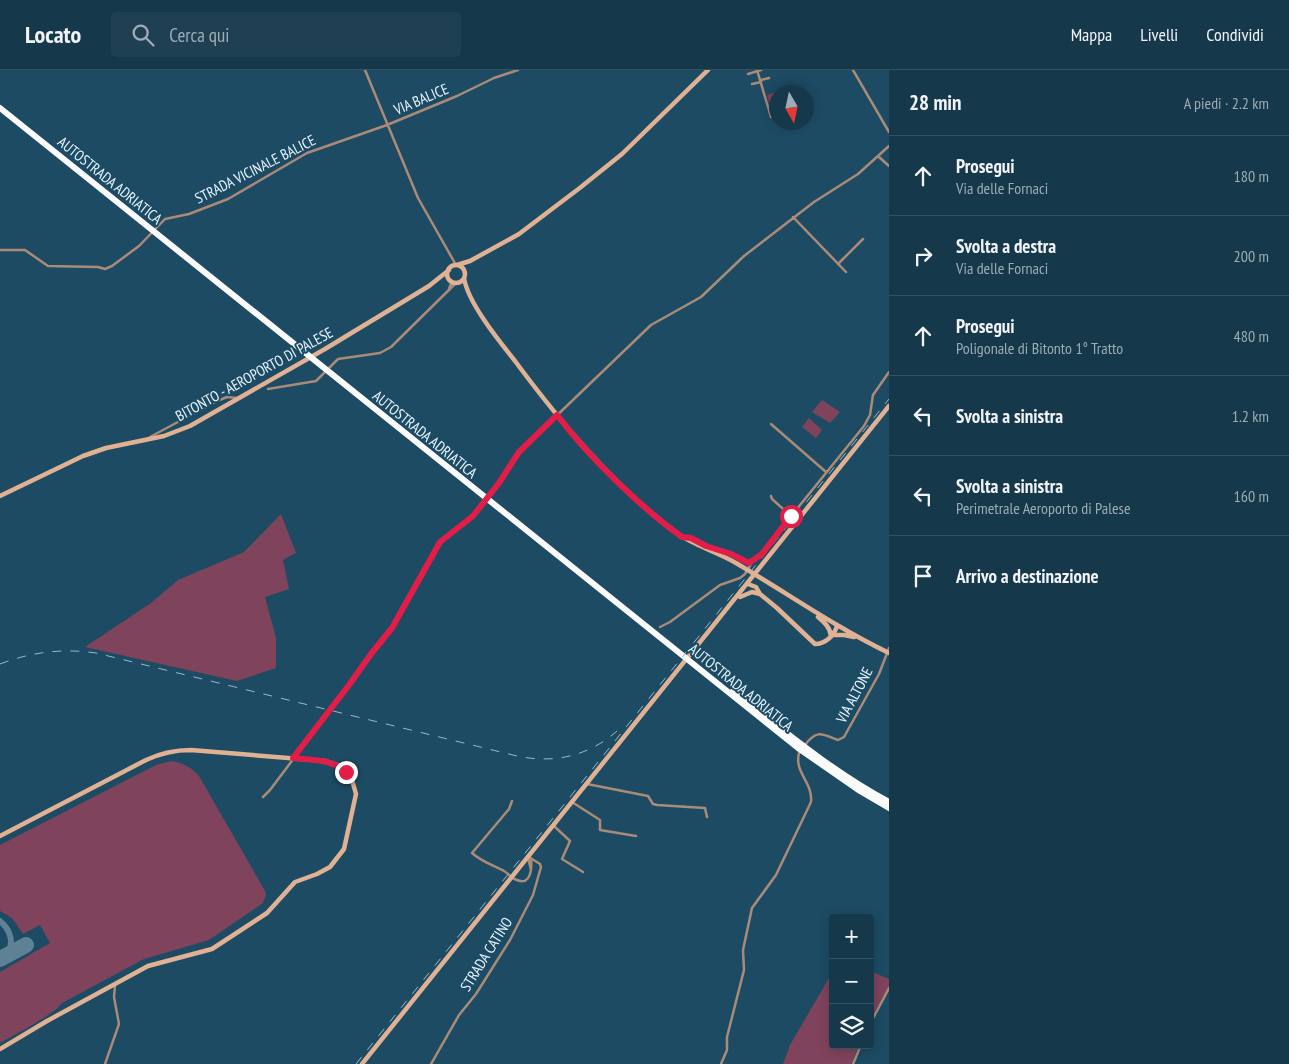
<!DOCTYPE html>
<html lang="it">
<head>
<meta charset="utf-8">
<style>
	body { margin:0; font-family:"PT Sans Narrow",sans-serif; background:#1f3f52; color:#f1f3f6 }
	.controls { position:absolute; right:15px; bottom:15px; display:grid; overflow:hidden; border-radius:5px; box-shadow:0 2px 12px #0003 }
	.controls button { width:45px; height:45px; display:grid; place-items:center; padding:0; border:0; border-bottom:1px solid #355263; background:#16384b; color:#f1f3f6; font:25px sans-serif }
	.compass { position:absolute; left:769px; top:15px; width:45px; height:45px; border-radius:50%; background:#16384b; box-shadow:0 2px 12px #0003; rotate:171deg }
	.stop { position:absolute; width:15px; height:15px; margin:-11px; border:4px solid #e11d48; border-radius:50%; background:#fff }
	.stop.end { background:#e11d48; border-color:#fff; box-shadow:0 1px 5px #0008 }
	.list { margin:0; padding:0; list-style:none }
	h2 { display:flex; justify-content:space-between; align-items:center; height:65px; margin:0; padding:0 20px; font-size:21px }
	h2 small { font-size:16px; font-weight:400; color:#9eacb5 }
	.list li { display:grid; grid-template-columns:32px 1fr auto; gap:15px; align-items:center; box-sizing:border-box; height:80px; padding:0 20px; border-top:1px solid #355263 }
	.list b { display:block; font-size:19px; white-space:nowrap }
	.list p { margin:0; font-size:16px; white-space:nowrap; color:#9eacb5 }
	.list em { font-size:16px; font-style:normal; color:#9eacb5 }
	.icon { flex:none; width:28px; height:28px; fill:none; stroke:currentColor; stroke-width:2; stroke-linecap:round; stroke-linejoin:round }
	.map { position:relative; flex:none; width:889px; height:994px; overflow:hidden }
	header { display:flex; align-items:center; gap:30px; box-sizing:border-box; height:70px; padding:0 25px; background:#16384b; border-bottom:1px solid #355263 }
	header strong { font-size:24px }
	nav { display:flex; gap:28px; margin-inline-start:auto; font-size:18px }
	.search { width:350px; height:45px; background:#1f3f52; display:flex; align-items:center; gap:12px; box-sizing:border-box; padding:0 18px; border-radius:5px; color:#9eacb5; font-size:19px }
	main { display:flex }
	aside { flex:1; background:#16384b }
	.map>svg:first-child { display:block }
	.green { fill:#7f445c }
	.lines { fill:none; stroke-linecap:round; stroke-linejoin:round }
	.taxiway { stroke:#5d8195; stroke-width:6 }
	.runway { stroke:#5d8195; stroke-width:16 }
	.street { stroke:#a98b78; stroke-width:2.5 }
	.secondary { stroke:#e0b192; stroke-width:4.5 }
	.highway { stroke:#fafafa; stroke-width:6 }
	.rail { stroke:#9db7c6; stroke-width:1; stroke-dasharray:9 9; stroke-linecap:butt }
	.route { stroke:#e11d48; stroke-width:6 }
	.labels { text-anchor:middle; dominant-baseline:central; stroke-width:4; stroke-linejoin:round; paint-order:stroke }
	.street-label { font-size:15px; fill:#e5f4fd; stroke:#1d4b64 }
</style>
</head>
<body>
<header>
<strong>Locato</strong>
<div class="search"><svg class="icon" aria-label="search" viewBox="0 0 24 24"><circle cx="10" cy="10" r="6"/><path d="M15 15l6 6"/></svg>Cerca qui</div>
<nav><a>Mappa</a><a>Livelli</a><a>Condividi</a></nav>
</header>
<main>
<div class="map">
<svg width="889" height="994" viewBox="0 0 889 994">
	<rect width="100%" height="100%" fill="#1d4b64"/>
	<path class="green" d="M 779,21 L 779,22 L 776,22 L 776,40 L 772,42 L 767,25 Z
		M 822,330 L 840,342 L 830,353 L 812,342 Z
		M 809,348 L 822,360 L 816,368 L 802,357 Z
		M 281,444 L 296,483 L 283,490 L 289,519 L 265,527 L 276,568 L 276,598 L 237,611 L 85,577 L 151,533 L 178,510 L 244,482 Z
		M 171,691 C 183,693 191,697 199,706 L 265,821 L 266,825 L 263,833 L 209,870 L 144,889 L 62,933 C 55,944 14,965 0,973 L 0,902 L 50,873 L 40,855 L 23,864 L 12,848 L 0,841 L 0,775 L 156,695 Z
		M 833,901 L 833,975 L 859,975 L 851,994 L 783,994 L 790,975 Z
		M 870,901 L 889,909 L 889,916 L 870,950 Z"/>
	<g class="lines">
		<path class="taxiway" d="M 0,851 C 11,860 16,876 4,887"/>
		<path class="runway" d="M 0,889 L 26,875"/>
		<path class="street" d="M 365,0 L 418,128 L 456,195
			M 757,0 L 771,47
			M 853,0 L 889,62
			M 748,4 L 761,0
			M 761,10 L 769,8
			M 752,14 L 761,12
			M 879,87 L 889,96
			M 793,147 L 846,202
			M 0,180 L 25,180 L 48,196 L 98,197 L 105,199 L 112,196 L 139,176 L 165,149 L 189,144 L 228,129 L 307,83 L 387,55 L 457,26 L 494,8 L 518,0
			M 838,194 L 863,169
			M 449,219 L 452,211
			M 268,319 L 316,311 L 338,289 L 380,283 L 391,277 L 457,212
			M 771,354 L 826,402
			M 150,367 L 215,332 L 227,327 L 237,328
			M 771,426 L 772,429 L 791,446
			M 684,467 L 691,468 L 706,477 L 731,484 L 747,492 L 751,492 L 758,487 L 864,356 L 870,345 L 873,325 L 889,302
			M 660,557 L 670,552 L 720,515 L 740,508 L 745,504 L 752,492
			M 805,675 C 817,659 822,664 838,670 L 844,667 L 879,604 L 889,578
			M 587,714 L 648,726 L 653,734 L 657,735 L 705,738 L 707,747
			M 263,727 L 270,720 L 349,615 L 371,584 L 392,558 L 440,472 L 473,446 L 499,413 L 523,378 L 651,255 L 701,227 L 744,186 L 814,132 L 858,104 L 889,76
			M 512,731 L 509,739 L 472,783 C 482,792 493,795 504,801 C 508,803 512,809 517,810 C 531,816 532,798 531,789
			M 572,732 L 600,750 L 600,760 L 636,766
			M 554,756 L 570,771 L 562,789 L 583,802
			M 528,788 L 531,800
			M 870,954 L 889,918
			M 105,994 L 119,954 L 114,927 L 115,915
			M 431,994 L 459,945 L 476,924 L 510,870 L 533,825 L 541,797 L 540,794 L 529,787
			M 721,994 L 727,980 L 727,967 L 744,900 L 743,880 L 752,838 L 776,805 L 811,732 C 813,712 794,703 799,683
			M 853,994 L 861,975"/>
		<path class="secondary" d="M 457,195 L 470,191 L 519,164 L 581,117 L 622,84 L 708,0
			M447 204a9 9 0 1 1 18 0a9 9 0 1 1-18 0Z
			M 464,208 C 468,233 499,271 515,291 C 561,353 611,412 672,460 C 692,475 715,481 736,493 C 787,523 835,557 889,583
			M 0,426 L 83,386 L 106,378 L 164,366 L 190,356 L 325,279 L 429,216 L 449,200
			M 748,514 L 756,517 L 760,524 L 777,538 L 815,574 C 825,574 834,566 837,556
			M 740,527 L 752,522 L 760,524
			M 818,547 C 824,552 830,557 831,566
			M 832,565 L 844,565 L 854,567
			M 0,766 L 146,690 C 161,683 174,680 191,680 L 325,691 L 340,696 L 347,702 L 352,710 L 356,724 L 344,779 L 330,797 L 317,804 L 295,812 L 267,843 L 212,879 L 148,896 L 47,951 L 0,979
			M 362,994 L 889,336"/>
		<path class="highway" d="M 0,38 L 798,678 L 860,721 L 889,738
			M 733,621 C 784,661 833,702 889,732"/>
		<path class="rail" d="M 0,594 C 31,582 63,578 96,583 L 517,686 C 554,694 589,686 617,661
			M 356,994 L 889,329"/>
	</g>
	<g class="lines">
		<path class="route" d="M 346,702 C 332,689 312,690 293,688 L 349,615 L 371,584 L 392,558 L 440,472 L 473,446 L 499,413 L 519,382 L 557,345 C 589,387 639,436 682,467 L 691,468 L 706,476 L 731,484 L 749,493 L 762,484 L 791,446"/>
	</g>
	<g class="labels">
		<g class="street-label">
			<text transform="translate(421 29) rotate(-23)">VIA BALICE</text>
			<text transform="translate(255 99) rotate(-27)">STRADA VICINALE BALICE</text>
			<text transform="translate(110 110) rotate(39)">AUTOSTRADA ADRIATICA</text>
			<text transform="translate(254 304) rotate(-29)">BITONTO - AEROPORTO DI PALESE</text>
			<text transform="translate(425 364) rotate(39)">AUTOSTRADA ADRIATICA</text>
			<text transform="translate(741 617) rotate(39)">AUTOSTRADA ADRIATICA</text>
			<text transform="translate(854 625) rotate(-62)">VIA ALTONE</text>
			<text transform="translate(486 884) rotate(-58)">STRADA CATINO</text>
		</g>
	</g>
</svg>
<div class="controls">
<button>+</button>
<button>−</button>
<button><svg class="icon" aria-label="layers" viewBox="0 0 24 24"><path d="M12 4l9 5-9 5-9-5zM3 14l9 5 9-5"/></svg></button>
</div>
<svg class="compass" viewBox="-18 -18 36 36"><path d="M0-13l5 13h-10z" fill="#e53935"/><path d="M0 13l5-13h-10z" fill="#9eacb5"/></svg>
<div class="stop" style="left:791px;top:446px"></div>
<div class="stop end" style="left:346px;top:702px"></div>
</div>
<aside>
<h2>28 min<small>A piedi · 2.2 km</small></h2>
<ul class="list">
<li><svg class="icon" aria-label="ahead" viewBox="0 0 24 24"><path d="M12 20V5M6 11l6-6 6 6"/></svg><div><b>Prosegui</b><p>Via delle Fornaci</p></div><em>180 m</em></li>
<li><svg class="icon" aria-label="right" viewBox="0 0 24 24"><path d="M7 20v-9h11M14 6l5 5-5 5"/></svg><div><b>Svolta a destra</b><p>Via delle Fornaci</p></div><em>200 m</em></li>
<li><svg class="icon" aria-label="ahead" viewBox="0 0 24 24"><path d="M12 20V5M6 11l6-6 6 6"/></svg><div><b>Prosegui</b><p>Poligonale di Bitonto 1° Tratto</p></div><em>480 m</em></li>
<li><svg class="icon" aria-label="left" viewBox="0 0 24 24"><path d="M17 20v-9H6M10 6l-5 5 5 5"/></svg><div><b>Svolta a sinistra</b></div><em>1.2 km</em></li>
<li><svg class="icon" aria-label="left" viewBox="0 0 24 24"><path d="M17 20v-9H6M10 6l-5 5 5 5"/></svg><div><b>Svolta a sinistra</b><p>Perimetrale Aeroporto di Palese</p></div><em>160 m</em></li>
<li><svg class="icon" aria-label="arrive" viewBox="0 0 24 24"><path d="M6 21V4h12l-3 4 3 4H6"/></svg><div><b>Arrivo a destinazione</b></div></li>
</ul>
</aside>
</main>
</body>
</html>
